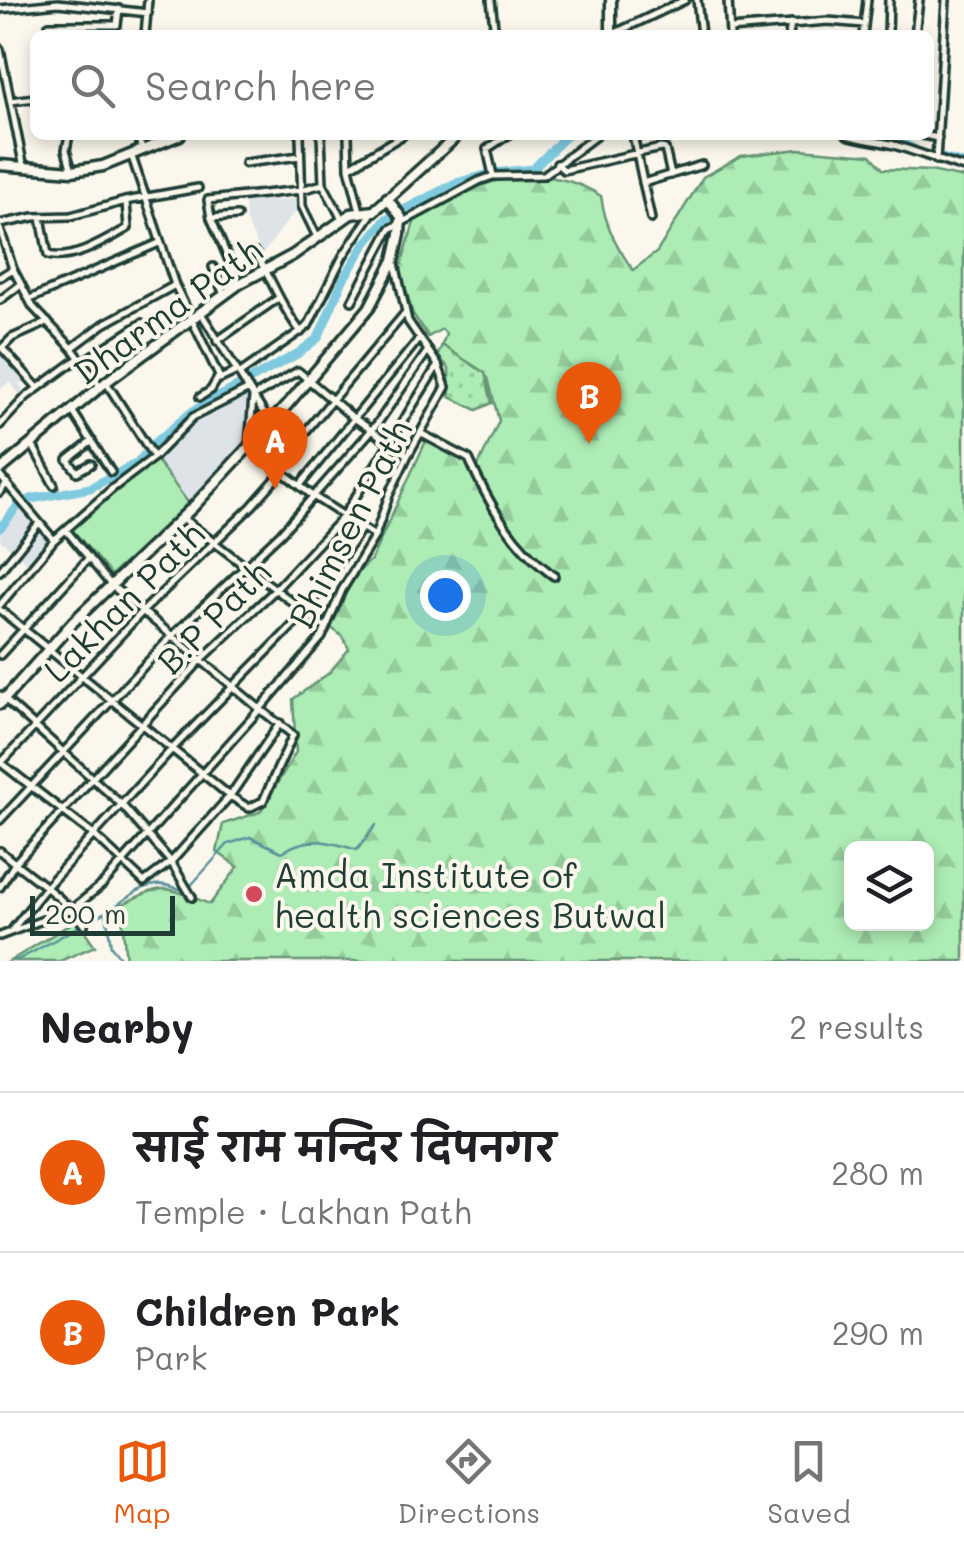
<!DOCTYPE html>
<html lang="en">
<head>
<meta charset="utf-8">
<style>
	body { margin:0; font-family:Mali,"Playpen Sans Deva",sans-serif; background:#f2f2f2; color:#202124 }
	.controls { position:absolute; right:30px; bottom:30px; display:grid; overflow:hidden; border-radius:15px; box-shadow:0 5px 15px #0003 }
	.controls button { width:90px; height:90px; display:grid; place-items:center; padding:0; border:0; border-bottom:2px solid #e0e0e0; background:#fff; color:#202124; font:50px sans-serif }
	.scale { position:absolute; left:30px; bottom:25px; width:145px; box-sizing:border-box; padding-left:10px; border:5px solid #1f3d34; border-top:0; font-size:28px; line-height:35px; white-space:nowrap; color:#1f3d34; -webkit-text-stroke:8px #fbf7ec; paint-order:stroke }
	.you { position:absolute; left:445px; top:595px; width:35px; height:35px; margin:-25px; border:8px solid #fff; border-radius:50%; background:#1a73e8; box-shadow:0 0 0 15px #1a73e833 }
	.badge { display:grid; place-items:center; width:65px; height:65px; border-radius:50%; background:#ea580c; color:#fff; font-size:32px; font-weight:700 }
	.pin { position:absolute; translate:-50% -82px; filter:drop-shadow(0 2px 5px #0008) }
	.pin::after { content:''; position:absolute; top:52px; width:35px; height:30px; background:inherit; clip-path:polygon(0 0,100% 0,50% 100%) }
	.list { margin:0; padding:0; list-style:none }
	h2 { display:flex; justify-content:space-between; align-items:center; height:130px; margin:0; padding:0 40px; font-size:42px }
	h2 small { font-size:32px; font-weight:400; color:#757577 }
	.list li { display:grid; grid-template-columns:65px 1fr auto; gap:30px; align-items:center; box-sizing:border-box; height:160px; padding:0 40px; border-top:2px solid #e0e0e0 }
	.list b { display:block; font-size:38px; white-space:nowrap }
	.list p { margin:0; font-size:32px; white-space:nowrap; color:#757577 }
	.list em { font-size:32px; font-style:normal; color:#757577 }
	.icon { flex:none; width:55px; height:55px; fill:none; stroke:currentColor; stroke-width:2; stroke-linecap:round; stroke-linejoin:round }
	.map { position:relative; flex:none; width:964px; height:961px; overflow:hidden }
	.search { position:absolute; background:#fff; box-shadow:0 5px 15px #0003; left:30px; right:30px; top:30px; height:110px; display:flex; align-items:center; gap:25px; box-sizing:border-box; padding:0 35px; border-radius:15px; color:#757577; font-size:38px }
	.sheet { height:450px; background:#fff }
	nav { display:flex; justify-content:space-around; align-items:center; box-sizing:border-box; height:140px; border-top:2px solid #e0e0e0; background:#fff; font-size:28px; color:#757577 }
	nav a { display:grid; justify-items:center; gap:5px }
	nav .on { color:#ea580c }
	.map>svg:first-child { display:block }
	.built { fill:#dee3e8 }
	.grass { fill:#adecb4; stroke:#669474; stroke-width:2.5 }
	.forest { fill:url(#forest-firs); stroke:#669474; stroke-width:2.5; fill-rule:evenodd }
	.park { fill:url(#park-dots); stroke:#669474; stroke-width:2.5 }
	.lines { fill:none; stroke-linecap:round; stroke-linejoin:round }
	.stream { stroke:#59929b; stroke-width:2.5 }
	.river { stroke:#7fcadf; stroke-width:9 }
	.street-casing { stroke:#1f3d34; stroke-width:12 }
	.secondary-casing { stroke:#1f3d34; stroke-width:15 }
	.street { stroke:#fbf7ec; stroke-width:5 }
	.secondary { stroke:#fbf7ec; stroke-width:8 }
	.poi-dot { fill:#d1495b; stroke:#fbf7ec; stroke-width:4 }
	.labels { text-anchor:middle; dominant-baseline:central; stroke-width:8; stroke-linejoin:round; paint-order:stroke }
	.street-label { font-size:35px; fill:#1f3d34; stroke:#fbf7ec }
	.poi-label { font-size:35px; fill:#1f3d34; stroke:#fbf7ec; text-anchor:start }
</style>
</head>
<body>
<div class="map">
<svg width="964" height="961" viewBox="0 0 964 961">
	<defs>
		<pattern id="forest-firs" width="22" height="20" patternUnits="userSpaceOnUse" patternTransform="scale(2.5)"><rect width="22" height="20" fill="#adecb4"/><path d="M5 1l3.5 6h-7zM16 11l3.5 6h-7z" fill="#94cb9b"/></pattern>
		<pattern id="park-dots" width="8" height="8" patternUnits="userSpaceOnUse" patternTransform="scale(2.5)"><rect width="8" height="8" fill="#adecb4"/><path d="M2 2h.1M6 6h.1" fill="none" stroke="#94cb9b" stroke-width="1.8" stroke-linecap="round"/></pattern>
	</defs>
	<rect width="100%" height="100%" fill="#fbf7ec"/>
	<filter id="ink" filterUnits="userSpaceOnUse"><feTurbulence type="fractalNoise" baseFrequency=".01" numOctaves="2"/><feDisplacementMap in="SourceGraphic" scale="20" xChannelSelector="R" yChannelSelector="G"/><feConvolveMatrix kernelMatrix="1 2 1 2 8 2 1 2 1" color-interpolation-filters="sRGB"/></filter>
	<g filter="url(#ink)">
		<path class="built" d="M 275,195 L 276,201 L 301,198 L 303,209 L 292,215 L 262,255 L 246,221 L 244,197 Z
			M 0,349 L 28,379 L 19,384 L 26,392 L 21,396 L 9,382 L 0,390 Z
			M 249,389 L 252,395 L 249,446 L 190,505 L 154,457 L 193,417 Z
			M 24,503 L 54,540 L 31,566 L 0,540 L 0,528 L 6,518 Z"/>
		<path class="grass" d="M 154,457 L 190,505 L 111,575 L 71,528 Z"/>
		<path class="forest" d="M 799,149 L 871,155 L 883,169 L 931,171 L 964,178 L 964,961 L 126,961 L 121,905 C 166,881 165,887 210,904 L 238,867 L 217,852 L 223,824 L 260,812 L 296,752 L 293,699 L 329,673 L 349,649 L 342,636 L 330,627 L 353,577 L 371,560 L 426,441 L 478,466 L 499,421 L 488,378 L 442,345 L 446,334 L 442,329 L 428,337 L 413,314 L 400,269 L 415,219 C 469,182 540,157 601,196 C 605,225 616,246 633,270 L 657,252 L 703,177 L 741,156 ZM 852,848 L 926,848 L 926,924 L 852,924 Z
			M 77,920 L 95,946 L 60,961 L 10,961 Z"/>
		<path class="park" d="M 442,345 L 485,373 L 492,403 L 477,410 L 450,397 L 449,369 L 438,355 Z"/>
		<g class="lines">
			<path class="stream" d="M 106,913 L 111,946 L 123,961
				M 15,961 C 47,946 75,927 106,912 C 121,904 137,887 155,885 C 165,883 176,888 186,891 L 228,844 L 250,837 L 282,852 C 309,835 328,841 357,850 L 376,825"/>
			<path class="river" d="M 886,135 L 914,149
				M 928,154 L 964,164
				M 0,528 L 17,507 L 31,499 L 90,488 L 137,463 L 155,443 L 193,411 L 297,354 L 318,338 L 343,280 L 364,246 L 386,219 L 456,183 L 493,173 L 533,169 L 567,135"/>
			<g class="street-casing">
				<path id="street" d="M 491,0 L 495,35
					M 697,0 L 701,35
					M 728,0 L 730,35
					M 0,9 L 58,3 L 148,13
					M 49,25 L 117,25 L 119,9
					M 730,29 L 828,21 L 864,24
					M 145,35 L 148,0
					M 611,35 L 685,0
					M 789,35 L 791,23
					M 863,35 L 867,0
					M 888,35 L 889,0
					M 915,35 L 919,0
					M 0,49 L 24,168
					M 11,101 L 35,98
					M 69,135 L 66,150 L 72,171
					M 138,135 L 142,151
					M 300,135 L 302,206 L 317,237
					M 321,135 L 323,184 L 342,219
					M 348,135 L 349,168 L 360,211
					M 633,135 L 651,219
					M 847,135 C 863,140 880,141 894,145 C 918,152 940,161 964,168
					M 923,135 L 938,138
					M 132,157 L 175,285 L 219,376 L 211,390 L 200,397
					M 936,160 L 946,0
					M 245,163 L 300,156
					M 557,164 L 564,170 L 661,148 L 665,149 L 671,175
					M 350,167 L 403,135
					M 493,175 L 487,149 L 508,135
					M 643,183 L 702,165
					M 41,217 L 48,255 C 72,262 107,240 128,228 L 126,202
					M 211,218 L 237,216
					M 0,224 L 34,217 L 71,216 L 125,201 L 198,188
					M 0,229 L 13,269 L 33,307 L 72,348 L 101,387
					M 255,253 C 273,280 280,306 301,332
					M 213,267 L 224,295
					M 0,277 L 13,269
					M 239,284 L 211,218 L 208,200 L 301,190 L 323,184
					M 30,299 L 159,243
					M 0,300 L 20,285
					M 352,301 L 390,229 L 479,181 L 493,176 L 544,175 L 597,135
					M 201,313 L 270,423
					M 217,341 L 277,299
					M 72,348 L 104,324 L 175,285
					M 82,362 L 142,323
					M 239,374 L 308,326 L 343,256 L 372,213
					M 220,379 L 237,371
					M 106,382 L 154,457
					M 38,388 L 2,348 L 12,338 L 48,322
					M 73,412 L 111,472
					M 0,425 L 26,397 L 79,358
					M 422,434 L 469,459 C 489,504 513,547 554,576
					M 33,446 L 54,485
					M 91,464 L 77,472 L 68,460 L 92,441
					M 275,468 L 405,313
					M 0,476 L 54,540 L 0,605
					M 301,484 L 419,339
					M 0,492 L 7,483
					M 181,517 L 326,628
					M 375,536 L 313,496 L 249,446 L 253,397 L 298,371 L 351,416 L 408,455
					M 54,540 L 113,488 L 154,457 L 193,417 L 249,389
					M 0,571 L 39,523
					M 0,610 L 230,796 L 280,723
					M 0,655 L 88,559
					M 0,695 L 122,805 L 171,862 L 192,897
					M 2,762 L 142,612 L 252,506 L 281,473
					M 1,763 L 95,836 L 144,882 L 171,862 L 230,796 L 249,808 L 263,801 L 293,735 L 260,709 L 322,637 L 342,590 L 375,536 L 389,495 L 408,455 L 446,387 L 438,365 L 408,321 L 395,263
					M 0,820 L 171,637 L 281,533 L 377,424 L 427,352
					M 0,851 C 29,876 61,894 84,925
					M 0,887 L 15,863 L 201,660 L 275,590 L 343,517 L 438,365
					M 12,930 L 47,886 L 172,749 L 306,612 L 361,529
					M 0,936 L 72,909 L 103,884 L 260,709 L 111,585 L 66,530"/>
			</g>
			<g class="secondary-casing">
				<path id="secondary" d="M 611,0 L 611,35
					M 0,165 L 72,171 L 103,166 L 180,135
					M 0,470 L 106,382 L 239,284 L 293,255 L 351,214 L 374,211 L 458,135
					M 0,704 L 73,622 L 194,506 L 288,404 L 369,308 L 394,260 L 400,234 L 401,217 L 387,198"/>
			</g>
			<use href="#street" class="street"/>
			<use href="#secondary" class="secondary"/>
		</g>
	</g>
	<circle class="poi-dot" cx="254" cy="894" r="10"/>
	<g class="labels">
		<g class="street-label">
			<text transform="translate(167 310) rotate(-36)">Dharma Path</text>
			<text transform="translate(349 523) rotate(-63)">Bhimsen Path</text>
			<text transform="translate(123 601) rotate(-45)">Lakhan Path</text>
			<text transform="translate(213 616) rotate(-45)">B.P Path</text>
		</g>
		<g class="poi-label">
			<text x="274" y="874">Amda Institute of<tspan x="274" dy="40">health sciences Butwal</tspan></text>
		</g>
	</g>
</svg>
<div class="controls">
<button><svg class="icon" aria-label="layers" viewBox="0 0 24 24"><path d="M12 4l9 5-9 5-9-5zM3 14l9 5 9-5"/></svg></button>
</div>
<div class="scale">200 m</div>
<div class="you"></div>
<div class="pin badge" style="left:275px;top:489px">A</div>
<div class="pin badge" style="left:589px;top:444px">B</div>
<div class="search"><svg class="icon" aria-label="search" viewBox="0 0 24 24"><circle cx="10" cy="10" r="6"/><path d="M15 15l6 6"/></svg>Search here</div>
</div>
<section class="sheet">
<h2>Nearby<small>2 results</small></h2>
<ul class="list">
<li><span class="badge">A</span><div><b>साई राम मन्दिर दिपनगर</b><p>Temple · Lakhan Path</p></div><em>280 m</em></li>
<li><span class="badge">B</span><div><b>Children Park</b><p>Park</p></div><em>290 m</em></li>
</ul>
</section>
<nav>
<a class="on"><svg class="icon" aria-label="map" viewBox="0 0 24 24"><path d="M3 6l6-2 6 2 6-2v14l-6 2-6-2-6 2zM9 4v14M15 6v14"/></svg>Map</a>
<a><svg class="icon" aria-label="directions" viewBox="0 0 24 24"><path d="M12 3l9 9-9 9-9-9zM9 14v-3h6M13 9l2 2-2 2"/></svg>Directions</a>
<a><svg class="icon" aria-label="saved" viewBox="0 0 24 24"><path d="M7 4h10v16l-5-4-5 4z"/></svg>Saved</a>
</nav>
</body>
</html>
